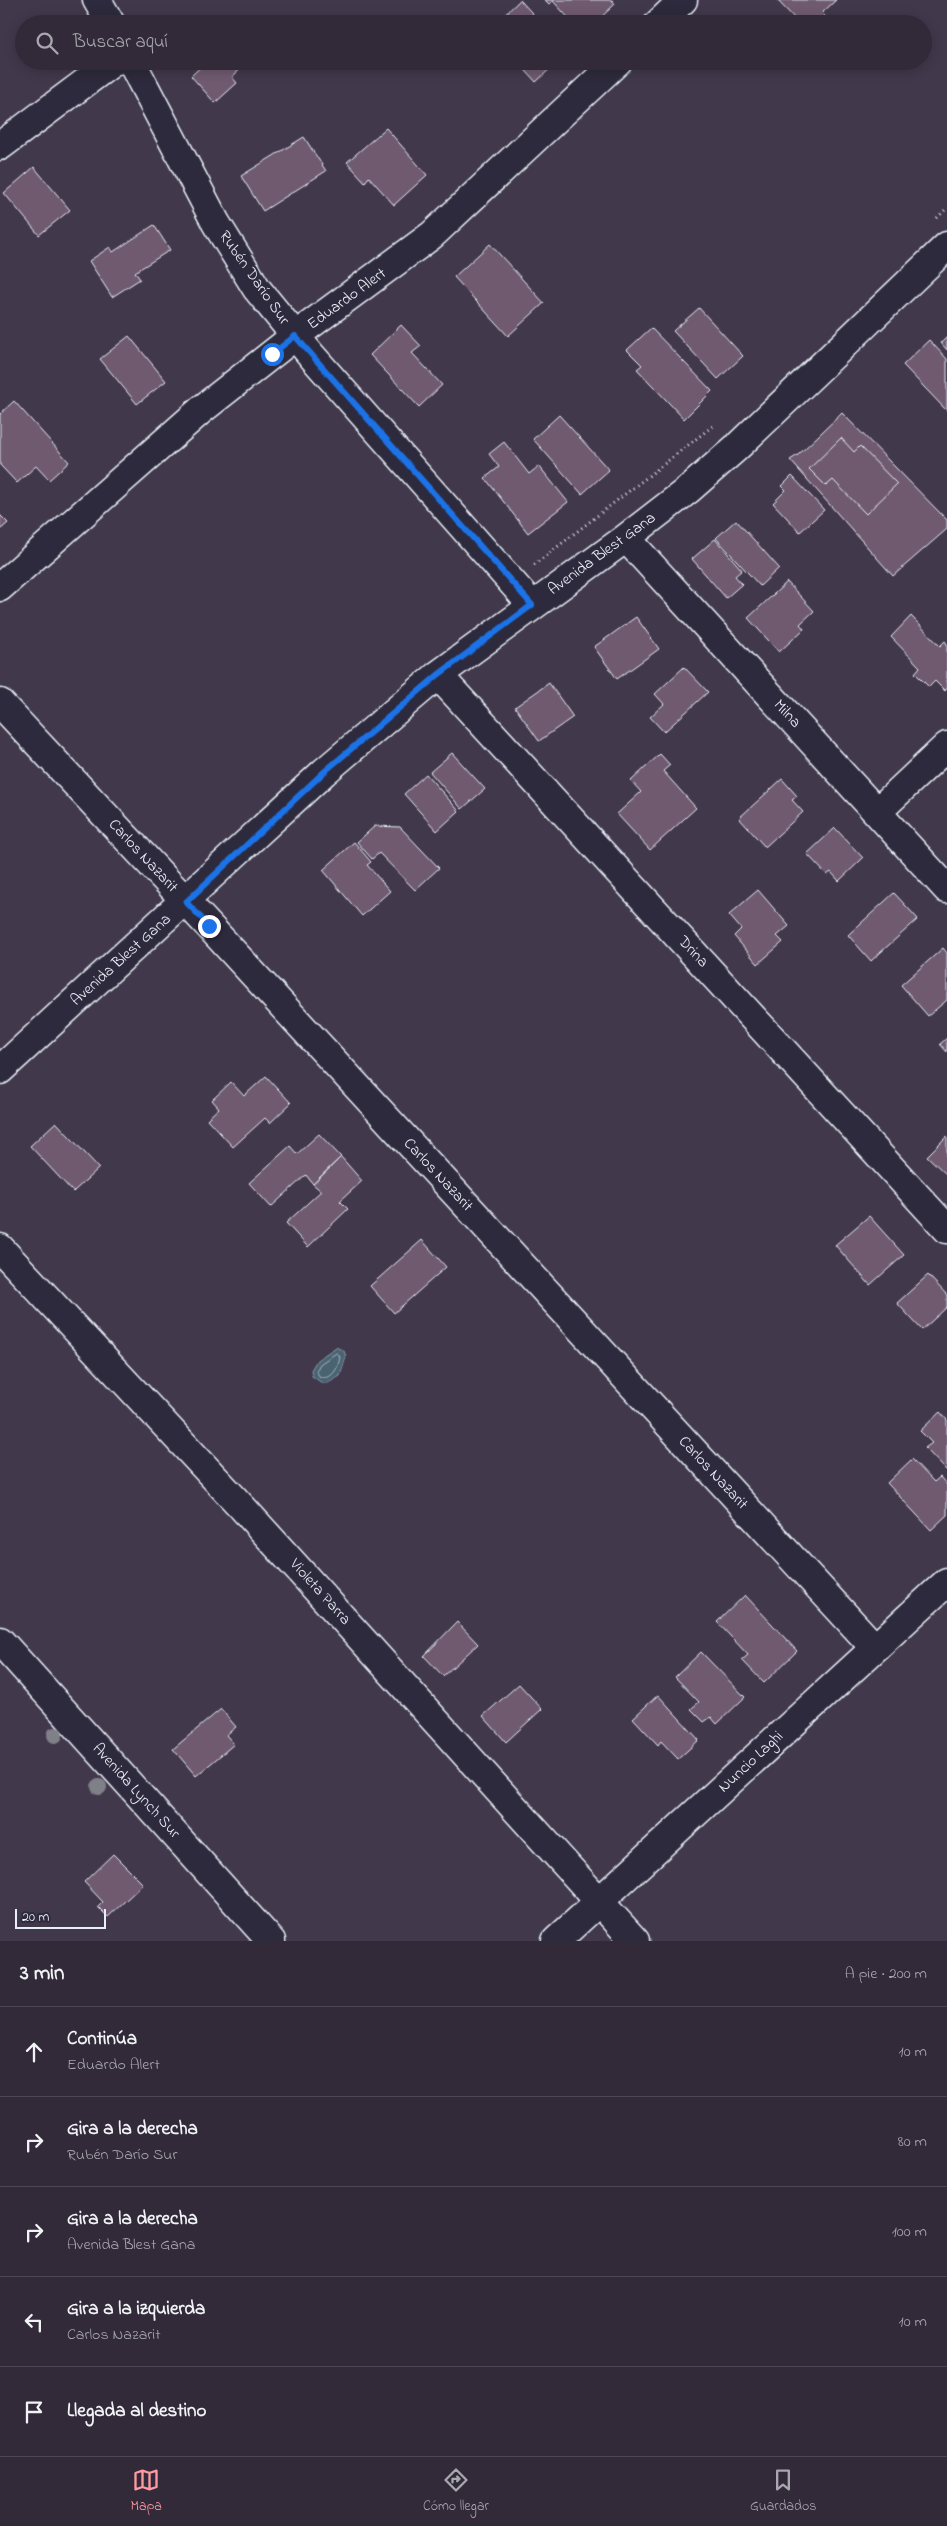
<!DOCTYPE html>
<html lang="es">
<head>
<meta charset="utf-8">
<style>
	body { margin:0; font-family:"Indie Flower",sans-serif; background:#3a3241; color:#f1f3f6 }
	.scale { position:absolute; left:15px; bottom:12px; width:91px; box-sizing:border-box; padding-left:5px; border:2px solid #e8f1f8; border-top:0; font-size:14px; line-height:18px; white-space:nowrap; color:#e8f1f8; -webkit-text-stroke:4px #2f2a3d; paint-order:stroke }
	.stop { position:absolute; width:15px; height:15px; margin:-11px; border:4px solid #1a73e8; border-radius:50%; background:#fff }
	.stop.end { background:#1a73e8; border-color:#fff; box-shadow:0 1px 5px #0008 }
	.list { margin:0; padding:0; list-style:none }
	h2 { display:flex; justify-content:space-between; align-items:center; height:65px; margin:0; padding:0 20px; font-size:21px }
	h2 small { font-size:16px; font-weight:400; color:#a8a7ae }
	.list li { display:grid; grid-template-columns:32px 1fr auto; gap:15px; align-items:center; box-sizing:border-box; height:90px; padding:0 20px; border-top:1px solid #4d4653 }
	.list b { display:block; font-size:19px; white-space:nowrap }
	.list p { margin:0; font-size:16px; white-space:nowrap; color:#a8a7ae }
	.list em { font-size:16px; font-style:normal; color:#a8a7ae }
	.icon { flex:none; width:28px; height:28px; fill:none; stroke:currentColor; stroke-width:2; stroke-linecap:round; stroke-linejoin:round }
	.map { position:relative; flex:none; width:947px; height:1941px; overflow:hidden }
	.search { position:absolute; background:#322a39; box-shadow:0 2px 12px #0003; left:15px; right:15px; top:15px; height:55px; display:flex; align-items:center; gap:12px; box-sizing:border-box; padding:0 18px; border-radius:28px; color:#a8a7ae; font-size:19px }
	.sheet { height:515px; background:#322a39 }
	nav { display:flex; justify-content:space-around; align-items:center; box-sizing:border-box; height:70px; border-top:1px solid #4d4653; background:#322a39; font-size:14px; color:#a8a7ae }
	nav a { display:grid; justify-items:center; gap:2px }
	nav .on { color:#ff9aa2 }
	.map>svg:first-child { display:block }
	.water { fill:#4a6372; stroke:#899ca8 }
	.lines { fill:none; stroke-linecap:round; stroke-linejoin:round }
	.shore { stroke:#a9b8c2; stroke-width:1 }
	.building { fill:#705a70; stroke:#e8f1f8 }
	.minor-casing { stroke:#e8f1f8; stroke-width:31 }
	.path { stroke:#e8f1f8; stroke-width:3; stroke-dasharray:1 4; stroke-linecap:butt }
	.minor { stroke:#2f2a3d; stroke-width:28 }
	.tree { fill:#808088 }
	.route { stroke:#1a73e8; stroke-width:6 }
	.labels { text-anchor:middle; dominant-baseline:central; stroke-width:4; stroke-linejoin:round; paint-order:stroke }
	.street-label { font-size:16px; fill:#e8f1f8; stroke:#2f2a3d }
</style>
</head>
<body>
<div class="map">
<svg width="947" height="1941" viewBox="0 0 947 1941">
	<rect width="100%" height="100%" fill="#42384c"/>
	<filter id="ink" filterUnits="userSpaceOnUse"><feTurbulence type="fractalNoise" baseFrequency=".02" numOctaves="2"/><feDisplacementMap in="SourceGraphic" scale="10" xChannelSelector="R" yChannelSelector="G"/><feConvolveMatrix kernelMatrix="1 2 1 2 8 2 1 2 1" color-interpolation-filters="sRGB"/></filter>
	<g filter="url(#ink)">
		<path class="water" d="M 336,1347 L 344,1351 L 346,1357 L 340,1376 L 328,1383 L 322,1383 L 312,1376 L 311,1370 L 317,1360 Z"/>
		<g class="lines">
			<path class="shore" d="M 337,1353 L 340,1357 C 338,1368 333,1380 320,1377 L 316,1371 L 320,1364 Z"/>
		</g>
		<path class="building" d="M 520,0 L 542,24 L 495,24 Z
			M 545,0 L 612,0 L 615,4 L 594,24 L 574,24 L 553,1 L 549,4 Z
			M 777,0 L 836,0 L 822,13 L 832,24 L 800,24 Z
			M 207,61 L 249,61 L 232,77 L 237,83 L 215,103 L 191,76 Z
			M 517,61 L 558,61 L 536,82 Z
			M 386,128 L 427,175 L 394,205 L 369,177 L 365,182 L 347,162 Z
			M 304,137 L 326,171 L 263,211 L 241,176 Z
			M 34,167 L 70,210 L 39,235 L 4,193 Z
			M 154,225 L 170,250 L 135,272 L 140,279 L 112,297 L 89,261 L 110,247 L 113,252 Z
			M 490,244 L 544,303 L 508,336 L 454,277 Z
			M 699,308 L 743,356 L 718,379 L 673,331 Z
			M 401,325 L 421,346 L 412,353 L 442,385 L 419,407 L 370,355 Z
			M 651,328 L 712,391 L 684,419 L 637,369 L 642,365 L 627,350 Z
			M 129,336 L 166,381 L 137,404 L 100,359 Z
			M 947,337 L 947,350 L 941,343 Z
			M 929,340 L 947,359 L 947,411 L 903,365 Z
			M 14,401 L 69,462 L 49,480 L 36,466 L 17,483 L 0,465 L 0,414 Z
			M 842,413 L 947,520 L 947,529 L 893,576 L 790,460 L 798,455 Z
			M 559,415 L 609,470 L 582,494 L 533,439 Z
			M 841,438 L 854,452 L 860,446 L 897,484 L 866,514 L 833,480 L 826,486 L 809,469 Z
			M 504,442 L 529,474 L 539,466 L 568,502 L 528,533 L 485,478 L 499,467 L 489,454 Z
			M 792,476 L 824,510 L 800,532 L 773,503 L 786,490 L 782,486 Z
			M 0,515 L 8,523 L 0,530 Z
			M 736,520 L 779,568 L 760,586 L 716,538 Z
			M 715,539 L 742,570 L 735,576 L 742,584 L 726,598 L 692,559 Z
			M 787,582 L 814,611 L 800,624 L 804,629 L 779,652 L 748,618 Z
			M 911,616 L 940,646 L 945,641 L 947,644 L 947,689 L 945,691 L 935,681 L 929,687 L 915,673 L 920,667 L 891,637 Z
			M 636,617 L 659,649 L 617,679 L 594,647 Z
			M 684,667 L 708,692 L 664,732 L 650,717 L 664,704 L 655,694 Z
			M 549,683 L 573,717 L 539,741 L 515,707 Z
			M 452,753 L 485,789 L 462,809 L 430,772 Z
			M 660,754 L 670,765 L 663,771 L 696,808 L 650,850 L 617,814 L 641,792 L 631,781 Z
			M 426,774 L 459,811 L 437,831 L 404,794 Z
			M 782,779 L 797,796 L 792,800 L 803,812 L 765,847 L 739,818 Z
			M 375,826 L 400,827 L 439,868 L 415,890 L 379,853 L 372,859 L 357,842 Z
			M 835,828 L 863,858 L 839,881 L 831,872 L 827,875 L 807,854 Z
			M 354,842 L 371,862 L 367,865 L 390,891 L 362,916 L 323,870 Z
			M 758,890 L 789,926 L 777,936 L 783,942 L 758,964 L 734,936 L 741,929 L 729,915 Z
			M 894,893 L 918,919 L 871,961 L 848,935 Z
			M 943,948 L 947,953 L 947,1000 L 928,1016 L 901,985 Z
			M 947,1038 L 947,1052 L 940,1044 Z
			M 266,1076 L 291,1103 L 270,1123 L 265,1118 L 233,1147 L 207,1119 L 219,1108 L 212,1100 L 231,1082 L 244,1096 Z
			M 56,1122 L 99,1168 L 73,1192 L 30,1146 Z
			M 319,1134 L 341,1157 L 313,1184 L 306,1175 L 271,1207 L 249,1183 L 290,1146 L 297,1154 Z
			M 947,1136 L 947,1175 L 927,1156 Z
			M 341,1157 L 362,1181 L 340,1201 L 348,1209 L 308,1247 L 286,1223 L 321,1191 L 313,1184 Z
			M 869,1216 L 904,1255 L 870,1285 L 835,1245 Z
			M 422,1240 L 446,1267 L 394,1313 L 370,1286 Z
			M 928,1275 L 947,1295 L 947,1307 L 922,1330 L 897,1303 Z
			M 940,1412 L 947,1420 L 947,1471 L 925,1448 L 932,1443 L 920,1431 Z
			M 912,1459 L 934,1482 L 940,1477 L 947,1485 L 947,1515 L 931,1530 L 887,1483 Z
			M 745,1595 L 797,1651 L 764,1683 L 742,1660 L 748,1655 L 717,1622 Z
			M 457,1622 L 478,1644 L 443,1676 L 424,1656 Z
			M 701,1652 L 745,1697 L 717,1724 L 711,1717 L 704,1722 L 691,1709 L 699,1702 L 675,1677 Z
			M 519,1684 L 542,1709 L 506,1742 L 483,1716 Z
			M 658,1695 L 699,1740 L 678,1759 L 661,1741 L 658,1745 L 633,1718 Z
			M 221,1709 L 236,1727 L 226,1735 L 234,1744 L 196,1776 L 173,1749 Z
			M 113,1854 L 143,1884 L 108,1917 L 98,1907 L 103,1902 L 84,1882 Z"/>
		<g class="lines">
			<g class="minor-casing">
				<path id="minor" d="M 97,0 L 111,24
					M 658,24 L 683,0
					M 131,61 L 216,223 L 257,289 L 311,355 L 532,605
					M 0,146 L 114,61
					M 626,538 L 947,889
					M 0,587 L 201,410 L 295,336 L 432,235 L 618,61
					M 438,675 L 947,1229
					M 0,703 L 209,926 L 875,1648
					M 877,812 L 947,746
					M 0,1070 L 324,772 L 438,675 L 626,538 L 688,490 L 737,447 L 947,246
					M 0,1248 L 241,1506 L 635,1941
					M 0,1641 L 271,1941
					M 556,1941 L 947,1582"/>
			</g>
			<path class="path" d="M 937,218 L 947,208
				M 534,565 L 714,425"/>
			<use href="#minor" class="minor"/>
		</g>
		<g class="tree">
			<circle cx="55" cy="1735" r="8"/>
			<circle cx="99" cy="1787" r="8"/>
		</g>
	</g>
	<g class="lines" filter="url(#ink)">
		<path class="route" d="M 209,926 L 186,902 L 324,772 L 438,675 L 532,605 L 295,336 L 272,354"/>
	</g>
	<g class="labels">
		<g class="street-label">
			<text transform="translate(254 278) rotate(55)">Rubén Darío Sur</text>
			<text transform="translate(347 299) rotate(-36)">Eduardo Alert</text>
			<text transform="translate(602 554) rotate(-36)">Avenida Blest Gana</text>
			<text transform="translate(787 714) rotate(47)">Milna</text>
			<text transform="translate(143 856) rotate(47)">Carlos Nazarit</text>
			<text transform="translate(693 952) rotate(47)">Drina</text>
			<text transform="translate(121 960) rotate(-42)">Avenida Blest Gana</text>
			<text transform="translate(438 1175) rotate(47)">Carlos Nazarit</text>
			<text transform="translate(713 1473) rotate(47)">Carlos Nazarit</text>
			<text transform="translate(320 1592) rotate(48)">Violeta Parra</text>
			<text transform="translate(751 1762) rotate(-43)">Nuncio Laghi</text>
			<text transform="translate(136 1791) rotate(48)">Avenida Lynch Sur</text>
		</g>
	</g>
</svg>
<div class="scale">20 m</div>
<div class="stop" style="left:272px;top:354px"></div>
<div class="stop end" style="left:209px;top:926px"></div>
<div class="search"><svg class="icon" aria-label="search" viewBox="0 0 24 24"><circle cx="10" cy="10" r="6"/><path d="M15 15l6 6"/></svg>Buscar aquí</div>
</div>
<section class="sheet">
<h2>3 min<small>A pie · 200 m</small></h2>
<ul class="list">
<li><svg class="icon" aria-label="ahead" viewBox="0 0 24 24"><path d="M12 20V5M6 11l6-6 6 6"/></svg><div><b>Continúa</b><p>Eduardo Alert</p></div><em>10 m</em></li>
<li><svg class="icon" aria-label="right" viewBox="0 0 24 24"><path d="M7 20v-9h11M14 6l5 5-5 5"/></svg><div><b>Gira a la derecha</b><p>Rubén Darío Sur</p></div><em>80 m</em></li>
<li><svg class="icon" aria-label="right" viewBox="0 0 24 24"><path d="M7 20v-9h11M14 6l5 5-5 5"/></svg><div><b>Gira a la derecha</b><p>Avenida Blest Gana</p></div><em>100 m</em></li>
<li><svg class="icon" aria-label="left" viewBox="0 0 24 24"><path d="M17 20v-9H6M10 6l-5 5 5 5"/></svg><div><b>Gira a la izquierda</b><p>Carlos Nazarit</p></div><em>10 m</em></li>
<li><svg class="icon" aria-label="arrive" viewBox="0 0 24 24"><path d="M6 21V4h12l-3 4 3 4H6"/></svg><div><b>Llegada al destino</b></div></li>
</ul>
</section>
<nav>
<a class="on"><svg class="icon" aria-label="map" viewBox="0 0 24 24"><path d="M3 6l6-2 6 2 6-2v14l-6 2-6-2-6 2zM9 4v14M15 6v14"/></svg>Mapa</a>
<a><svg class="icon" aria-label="directions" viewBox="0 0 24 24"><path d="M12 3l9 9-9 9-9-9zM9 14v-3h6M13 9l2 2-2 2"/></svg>Cómo llegar</a>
<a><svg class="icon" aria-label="saved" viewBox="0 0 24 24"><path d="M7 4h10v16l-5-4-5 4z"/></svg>Guardados</a>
</nav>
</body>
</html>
